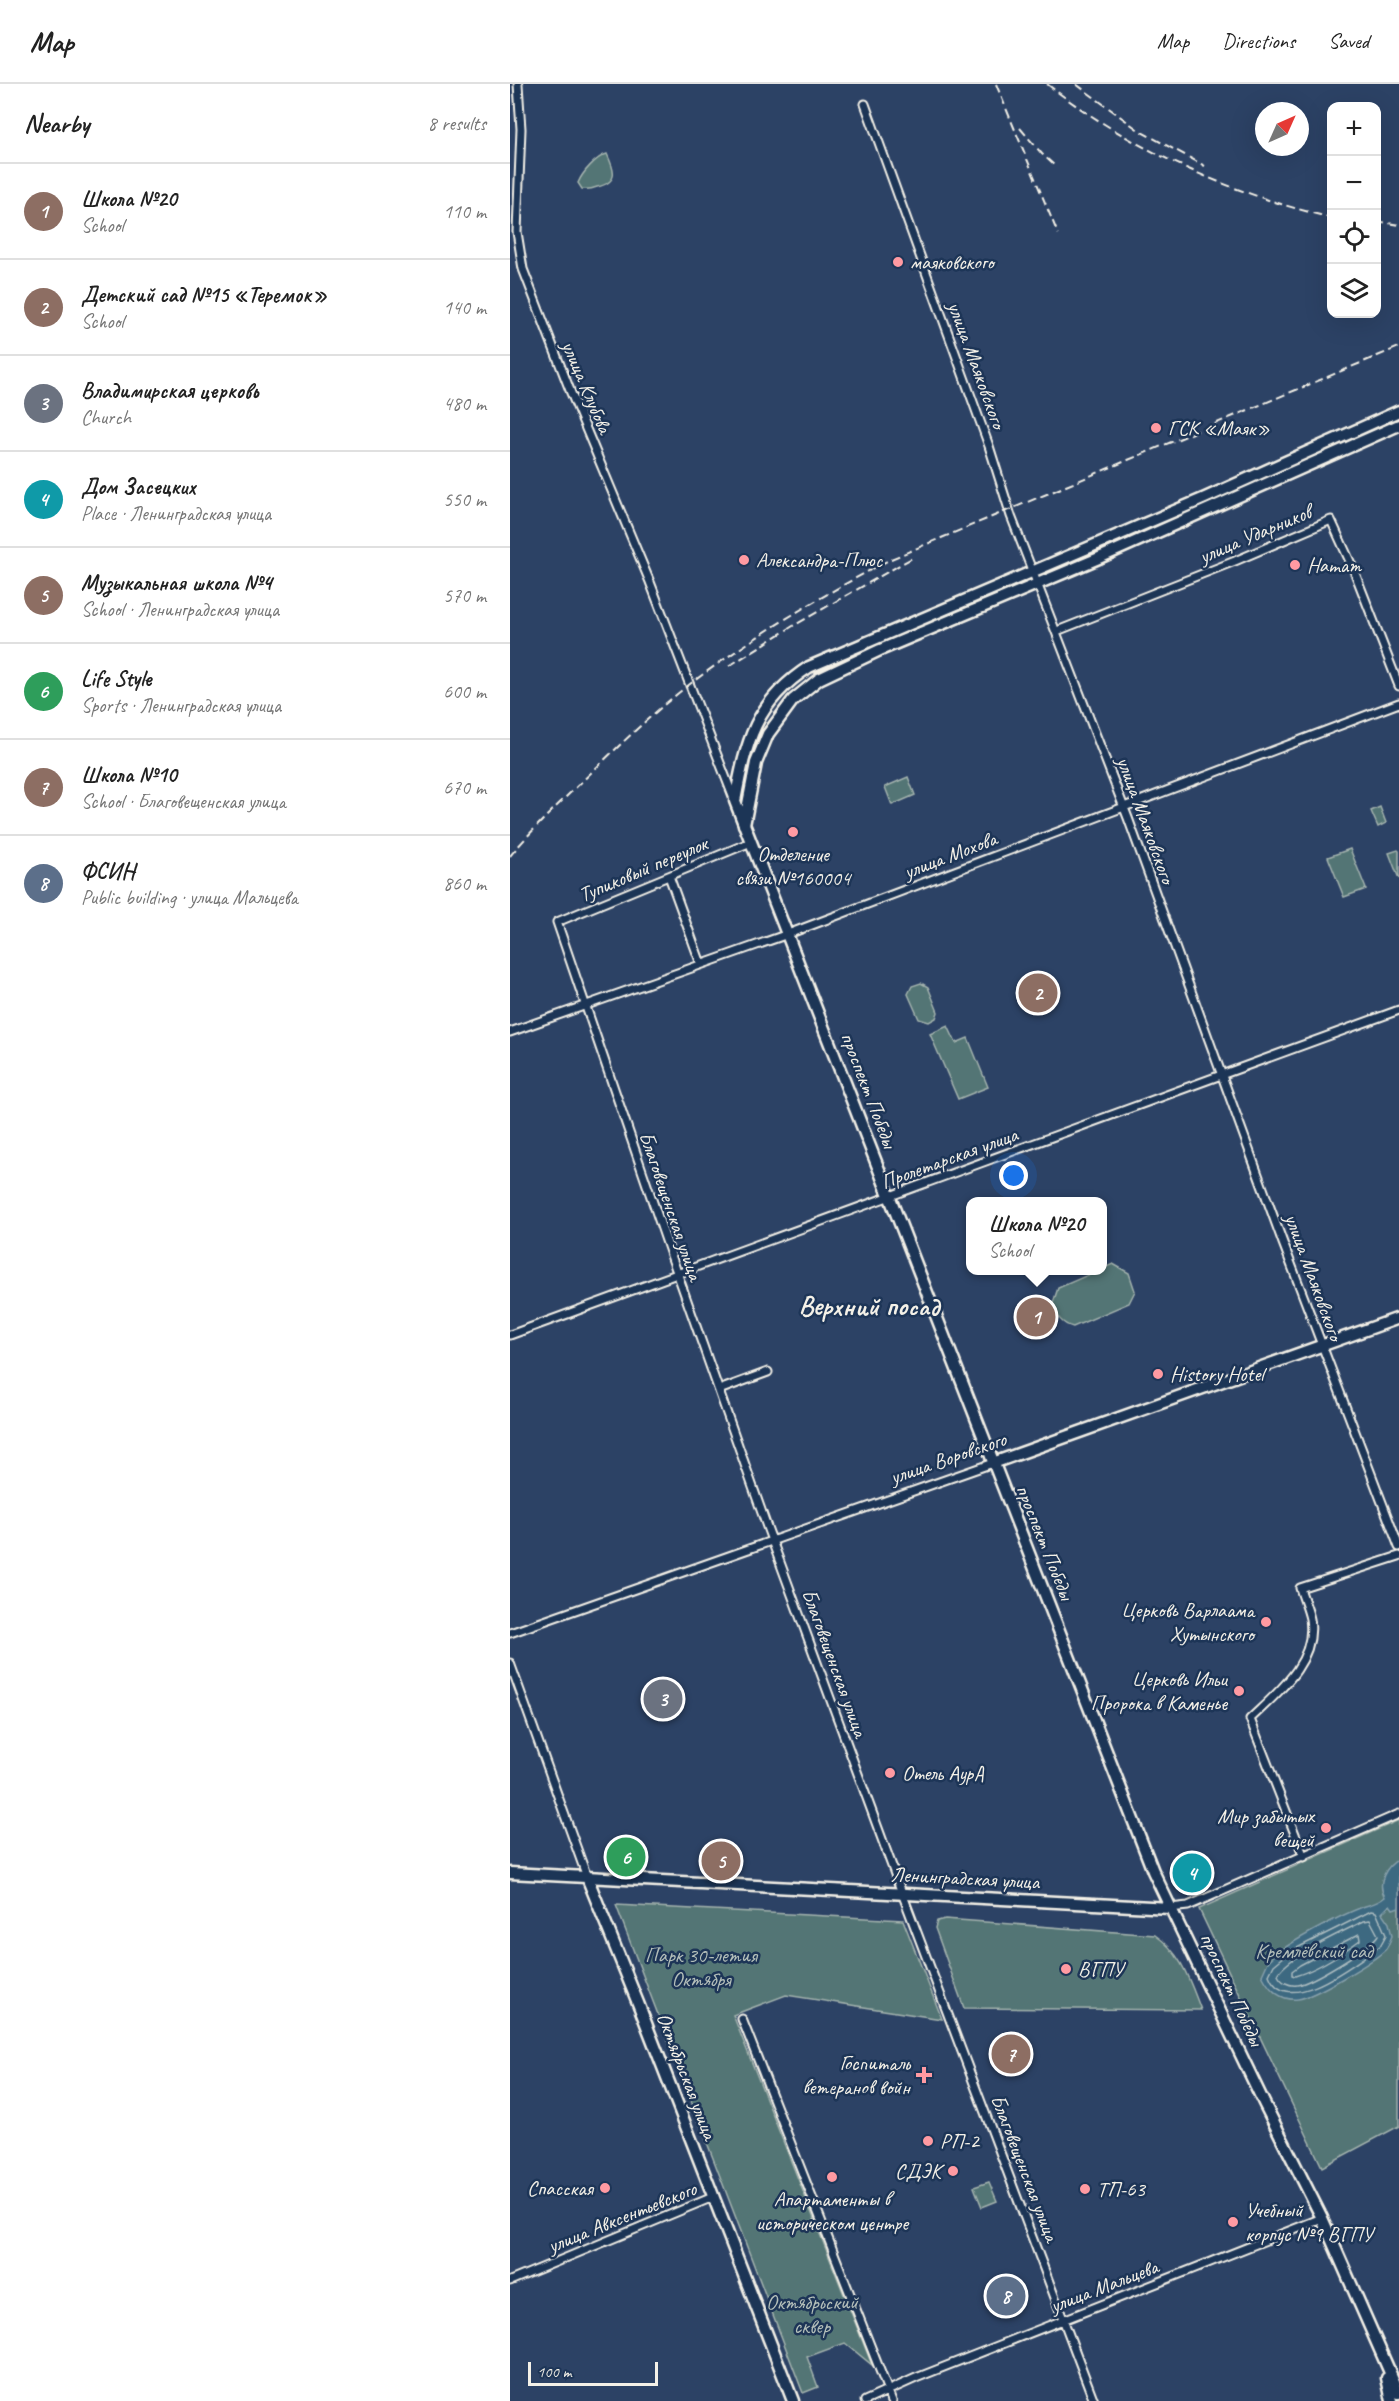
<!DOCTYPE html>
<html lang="en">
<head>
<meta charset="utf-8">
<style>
	body { margin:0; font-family:Caveat,sans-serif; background:#f2f2f2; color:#222 }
	.controls { position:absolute; right:18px; top:18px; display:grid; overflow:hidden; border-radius:12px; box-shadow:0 6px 24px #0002 }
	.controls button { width:54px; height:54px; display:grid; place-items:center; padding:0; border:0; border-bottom:2px solid #e0e0e0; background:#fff; color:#222; font:30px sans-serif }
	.compass { position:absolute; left:745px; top:18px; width:54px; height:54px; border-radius:50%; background:#fff; box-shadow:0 6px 24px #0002; rotate:45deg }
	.scale { position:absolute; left:18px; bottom:15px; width:130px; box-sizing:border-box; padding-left:6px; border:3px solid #f4f1e8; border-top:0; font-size:16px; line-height:21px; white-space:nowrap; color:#f4f1e8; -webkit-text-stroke:4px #1d3557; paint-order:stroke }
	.you { position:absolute; left:504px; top:1092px; width:21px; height:21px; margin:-15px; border:4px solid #fff; border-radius:50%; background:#1a73e8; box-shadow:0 0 0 9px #1a73e833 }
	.badge { display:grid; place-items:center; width:39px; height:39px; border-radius:50%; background:#b45309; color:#fff; font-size:20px; font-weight:700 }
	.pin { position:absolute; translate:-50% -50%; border:3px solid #fff; box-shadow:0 2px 6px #0006 }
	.popup { position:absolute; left:456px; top:1113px; width:141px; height:78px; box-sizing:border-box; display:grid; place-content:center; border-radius:12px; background:#fff; filter:drop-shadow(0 2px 4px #0005); font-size:20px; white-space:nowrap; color:#767676 }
	.popup b { font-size:22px; color:#222 }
	.popup::after { content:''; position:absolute; left:50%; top:100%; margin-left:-12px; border:12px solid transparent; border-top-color:#fff }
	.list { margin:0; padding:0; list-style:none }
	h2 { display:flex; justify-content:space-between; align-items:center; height:78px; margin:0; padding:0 24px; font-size:26px }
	h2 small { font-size:20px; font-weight:400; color:#767676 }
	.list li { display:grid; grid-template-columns:39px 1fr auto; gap:18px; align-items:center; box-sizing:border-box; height:96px; padding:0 24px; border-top:2px solid #e0e0e0 }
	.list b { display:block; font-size:22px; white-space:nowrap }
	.list p { margin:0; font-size:20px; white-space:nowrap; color:#767676 }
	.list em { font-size:20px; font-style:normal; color:#767676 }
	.icon { flex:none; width:33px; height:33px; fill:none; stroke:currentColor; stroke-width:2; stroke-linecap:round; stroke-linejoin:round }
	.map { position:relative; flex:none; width:889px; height:2317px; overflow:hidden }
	header { display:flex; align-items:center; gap:36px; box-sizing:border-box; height:84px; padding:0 30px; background:#fff; border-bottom:2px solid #e0e0e0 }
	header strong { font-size:28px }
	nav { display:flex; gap:33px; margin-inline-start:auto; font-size:21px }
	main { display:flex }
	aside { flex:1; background:#fff }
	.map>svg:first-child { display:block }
	.green { fill:#537575; stroke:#a4b3ae; stroke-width:1.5 }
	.water { fill:#3d6981; stroke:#869faa; stroke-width:1.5 }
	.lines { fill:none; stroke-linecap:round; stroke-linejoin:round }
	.shore { stroke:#abbbbf; stroke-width:1.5 }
	.street-casing { stroke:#f4f1e8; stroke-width:11 }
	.secondary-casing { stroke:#f4f1e8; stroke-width:15 }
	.street { stroke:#1d3557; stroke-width:7 }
	.secondary { stroke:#1d3557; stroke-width:10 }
	.rail { stroke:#f4f1e8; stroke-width:2; stroke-dasharray:9 4.5; stroke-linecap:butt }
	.poi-dot { fill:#ff9aa2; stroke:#1d3557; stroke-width:2 }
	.labels { text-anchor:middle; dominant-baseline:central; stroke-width:5; stroke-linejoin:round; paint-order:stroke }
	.poi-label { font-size:21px; fill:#f4f1e8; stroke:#1d3557; text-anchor:start }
	.street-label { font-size:21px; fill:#f4f1e8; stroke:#1d3557 }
	.park-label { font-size:21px; fill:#b4bfba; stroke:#1d3557 }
	.district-label { font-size:27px; font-weight:bold; fill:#f4f1e8; stroke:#1d3557 }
</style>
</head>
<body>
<header>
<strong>Map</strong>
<nav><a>Map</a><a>Directions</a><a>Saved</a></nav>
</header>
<main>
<aside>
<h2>Nearby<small>8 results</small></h2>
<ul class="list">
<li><span class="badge" style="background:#8d6e63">1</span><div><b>Школа №20</b><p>School</p></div><em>110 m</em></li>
<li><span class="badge" style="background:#8d6e63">2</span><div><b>Детский сад №15 «Теремок»</b><p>School</p></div><em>140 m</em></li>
<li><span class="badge" style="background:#6b7280">3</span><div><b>Владимирская церковь</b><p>Church</p></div><em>480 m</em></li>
<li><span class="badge" style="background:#0f9aa8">4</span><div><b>Дом Засецких</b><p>Place · Ленинградская улица</p></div><em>550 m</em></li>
<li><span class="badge" style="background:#8d6e63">5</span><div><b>Музыкальная школа №4</b><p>School · Ленинградская улица</p></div><em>570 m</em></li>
<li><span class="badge" style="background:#2e9e5b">6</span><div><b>Life Style</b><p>Sports · Ленинградская улица</p></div><em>600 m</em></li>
<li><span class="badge" style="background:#8d6e63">7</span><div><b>Школа №10</b><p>School · Благовещенская улица</p></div><em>670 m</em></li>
<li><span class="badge" style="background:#5c6f8a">8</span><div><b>ФСИН</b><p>Public building · улица Мальцева</p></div><em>860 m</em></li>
</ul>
</aside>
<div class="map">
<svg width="889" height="2317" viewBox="0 0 889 2317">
	<rect width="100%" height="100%" fill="#2c4265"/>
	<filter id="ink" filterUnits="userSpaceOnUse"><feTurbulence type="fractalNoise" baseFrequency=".0167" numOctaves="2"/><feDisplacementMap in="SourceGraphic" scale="12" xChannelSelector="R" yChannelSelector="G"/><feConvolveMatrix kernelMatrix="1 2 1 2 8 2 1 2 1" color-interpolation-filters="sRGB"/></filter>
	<g filter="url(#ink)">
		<path class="green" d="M 97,70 C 105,87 109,98 87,103 C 82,105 78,106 72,105 L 68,99 C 72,89 86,73 97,70 Z
			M 398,693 L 405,711 L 382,721 L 375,703 Z
			M 870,723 L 876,739 L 868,743 L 861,727 Z
			M 840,765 L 856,805 L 834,813 L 818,773 Z
			M 888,766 L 889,767 L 889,795 L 879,769 Z
			M 411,899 L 418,903 L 428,928 L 426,934 L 419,938 L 409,935 L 398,910 L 402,902 Z
			M 438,942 L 446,959 L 458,954 L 478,1003 L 448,1015 L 420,950 Z
			M 603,1180 L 619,1189 L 625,1207 L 619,1219 L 563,1243 C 551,1240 547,1232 542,1222 L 548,1204 Z
			M 889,1736 L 889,2042 L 812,2083 L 689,1825 Z
			M 106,1821 L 393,1836 L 432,1935 L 276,1911 L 223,1931 L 362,2281 L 335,2259 L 297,2273 L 308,2303 L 293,2309 Z
			M 435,1835 L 645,1851 C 672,1869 680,1898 691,1926 L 454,1924 L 425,1844 L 427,1837 Z
			M 479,2098 L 487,2117 L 472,2123 L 464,2103 Z"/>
		<path class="water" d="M 889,1775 L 889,1823 L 883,1825 L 880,1821 L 872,1829 L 879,1839 L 882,1852 C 880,1856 879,1861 876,1865 C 865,1877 804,1913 788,1915 C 770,1917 759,1905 752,1891 C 754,1887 756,1882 758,1878 C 768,1863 832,1831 850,1824 C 860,1820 867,1820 875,1813 C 866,1799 876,1782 889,1775 Z"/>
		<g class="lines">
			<path class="shore" d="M 861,1827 L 866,1828 L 876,1851 L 870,1862 C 848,1877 776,1936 759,1891 L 764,1881 L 781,1867 Z
				M 860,1836 L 868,1851 C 861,1863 801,1899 787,1901 C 779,1902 771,1898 768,1891 C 774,1874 836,1846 854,1837 Z
				M 849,1850 L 850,1856 C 831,1870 809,1885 785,1892 L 782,1891 L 782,1887 L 790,1881 Z"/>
			<g class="street-casing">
				<path id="street" d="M 8,0 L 11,45 L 7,148 L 13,185 L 61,309 L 140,498 L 224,715
					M 355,20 L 479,362 L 501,432 L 618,734 L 773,1159 L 889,1463
					M 547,547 L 725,477 L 821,436 L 843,484 L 889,602
					M 241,758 L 47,838 L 163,1177 L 257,1443 L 386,1793 L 584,2317
					M 159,792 L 191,880
					M 0,948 L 278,850 L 889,619
					M 0,1251 L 889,926
					M 209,1306 L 258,1288
					M 0,1549 L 483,1379
					M 0,1579 L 77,1793
					M 794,1773 L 740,1635 C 767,1609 807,1578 800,1535 C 798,1525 793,1514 790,1504 L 889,1472
					M 660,1824 L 678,1822 L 889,1730
					M 232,1935 L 382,2317
					M 0,2197 L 203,2113
					M 355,2317 L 406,2294 L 812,2134"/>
			</g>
			<g class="secondary-casing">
				<path id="secondary" d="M 889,327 L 695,414 L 299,583 C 245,618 236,658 225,717 L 643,1787 L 754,2019 L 812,2134 L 889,2309
					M 234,741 L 246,679 L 258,650 L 283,616 L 309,595 L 370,566 L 589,474 L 889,341
					M 483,1379 L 889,1234
					M 0,1789 L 660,1824
					M 77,1793 L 128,1919 L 283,2317
					M 877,2294 L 882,2317"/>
			</g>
			<use href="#street" class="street"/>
			<use href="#secondary" class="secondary"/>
			<path class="rail" d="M 486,0 L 548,150
				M 537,0 C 620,65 719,109 822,134
				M 566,0 L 630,47 L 695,82
				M 510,44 L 532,70 L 545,82
				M 866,137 L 889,141
				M 219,582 L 283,542 L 402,474
				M 0,772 C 26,741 56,713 86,684 C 116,655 147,625 180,600 C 244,552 311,512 381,475 L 889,263"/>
		</g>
	</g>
	<g class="poi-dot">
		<circle cx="388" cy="178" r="6"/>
		<circle cx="646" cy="344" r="6"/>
		<circle cx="234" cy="476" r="6"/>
		<circle cx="785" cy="481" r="6"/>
		<circle cx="283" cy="748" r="6"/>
		<circle cx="648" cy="1290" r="6"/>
		<circle cx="756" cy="1538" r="6"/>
		<circle cx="729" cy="1607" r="6"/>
		<circle cx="380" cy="1689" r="6"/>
		<circle cx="816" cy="1744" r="6"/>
		<circle cx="556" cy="1885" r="6"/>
		<path d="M411 1982h6v6h6v6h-6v6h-6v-6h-6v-6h6z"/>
		<circle cx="418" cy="2057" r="6"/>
		<circle cx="443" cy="2087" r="6"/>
		<circle cx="322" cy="2093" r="6"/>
		<circle cx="95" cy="2104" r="6"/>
		<circle cx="575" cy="2105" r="6"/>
		<circle cx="723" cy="2138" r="6"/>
	</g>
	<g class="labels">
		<g class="poi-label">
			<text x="400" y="178">маяковского</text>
			<text x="658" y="344">ГСК «Маяк»</text>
			<text x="246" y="476">Александра-Плюс</text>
			<text x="797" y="481">Hamam</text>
			<text x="283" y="770" text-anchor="middle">Отделение<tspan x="283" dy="24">связи №160004</tspan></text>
			<text x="660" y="1290">History Hotel</text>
			<text x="744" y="1526" text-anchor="end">Церковь Варлаама<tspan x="744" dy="24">Хутынского</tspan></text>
			<text x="717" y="1595" text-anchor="end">Церковь Ильи<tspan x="717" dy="24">Пророка в Каменье</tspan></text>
			<text x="392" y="1689">Отель АурА</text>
			<text x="804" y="1732" text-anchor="end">Мир забытых<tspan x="804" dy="24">вещей</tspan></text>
			<text x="568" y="1885">ВГПУ</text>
			<text x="400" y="1979" text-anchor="end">Госпиталь<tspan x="400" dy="24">ветеранов войн</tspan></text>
			<text x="430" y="2057">РП-2</text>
			<text x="431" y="2087" text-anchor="end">СДЭК</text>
			<text x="83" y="2104" text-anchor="end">Спасская</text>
			<text x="587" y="2105">ТП-63</text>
			<text x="322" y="2115" text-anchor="middle">Апартаменты в<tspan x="322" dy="24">историческом центре</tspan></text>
			<text x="735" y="2126">Учебный<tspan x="735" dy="24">корпус №9 ВГПУ</tspan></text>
		</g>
		<g class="street-label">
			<text transform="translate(467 281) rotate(70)">улица Маяковского</text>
			<text transform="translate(77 303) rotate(67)">улица Клубова</text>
			<text transform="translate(745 450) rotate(-23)">улица Ударников</text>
			<text transform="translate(636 736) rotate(70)">улица Маяковского</text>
			<text transform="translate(440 771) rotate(-21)">улица Мохова</text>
			<text transform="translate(133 785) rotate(-23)">Тупиковый переулок</text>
			<text transform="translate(359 1006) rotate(69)">проспект Победы</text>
			<text transform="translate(439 1074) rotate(-20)">Пролетарская улица</text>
			<text transform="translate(161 1122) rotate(71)">Благовещенская улица</text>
			<text transform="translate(804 1193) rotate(70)">улица Маяковского</text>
			<text transform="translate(438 1374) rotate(-19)">улица Воровского</text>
			<text transform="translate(535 1458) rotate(68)">проспект Победы</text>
			<text transform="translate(325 1579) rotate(70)">Благовещенская улица</text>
			<text transform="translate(455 1794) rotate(3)">Ленинградская улица</text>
			<text transform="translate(722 1905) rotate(65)">проспект Победы</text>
			<text transform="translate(177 1992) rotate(69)">Октябрьская улица</text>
			<text transform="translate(515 2084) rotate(69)">Благовещенская улица</text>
			<text transform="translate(112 2133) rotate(-22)">улица Авксентьевского</text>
			<text transform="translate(594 2202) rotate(-21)">улица Мальцева</text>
		</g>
		<g class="park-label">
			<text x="804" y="1867">Кремлёвский сад</text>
			<text x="191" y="1871">Парк 30-летия<tspan x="191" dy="24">Октября</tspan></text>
			<text x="302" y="2218">Октябрьский<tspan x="302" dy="24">сквер</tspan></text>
		</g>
		<g class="district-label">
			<text x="359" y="1222">Верхний посад</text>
		</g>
	</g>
</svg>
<div class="controls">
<button>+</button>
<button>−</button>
<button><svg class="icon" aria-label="locate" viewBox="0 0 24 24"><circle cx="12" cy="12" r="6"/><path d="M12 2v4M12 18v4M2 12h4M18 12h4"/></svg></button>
<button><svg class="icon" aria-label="layers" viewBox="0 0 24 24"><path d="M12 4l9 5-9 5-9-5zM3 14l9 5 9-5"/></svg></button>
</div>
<svg class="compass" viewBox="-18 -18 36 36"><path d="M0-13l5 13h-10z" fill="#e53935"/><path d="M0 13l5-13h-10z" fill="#767676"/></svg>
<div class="scale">100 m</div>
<div class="you"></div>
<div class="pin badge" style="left:526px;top:1233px;background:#8d6e63">1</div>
<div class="popup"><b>Школа №20</b>School</div>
<div class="pin badge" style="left:528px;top:909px;background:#8d6e63">2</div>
<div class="pin badge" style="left:153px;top:1615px;background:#6b7280">3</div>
<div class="pin badge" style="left:682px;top:1789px;background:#0f9aa8">4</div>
<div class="pin badge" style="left:211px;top:1777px;background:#8d6e63">5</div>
<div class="pin badge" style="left:116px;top:1773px;background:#2e9e5b">6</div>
<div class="pin badge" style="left:501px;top:1970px;background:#8d6e63">7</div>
<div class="pin badge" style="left:496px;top:2212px;background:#5c6f8a">8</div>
</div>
</main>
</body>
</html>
